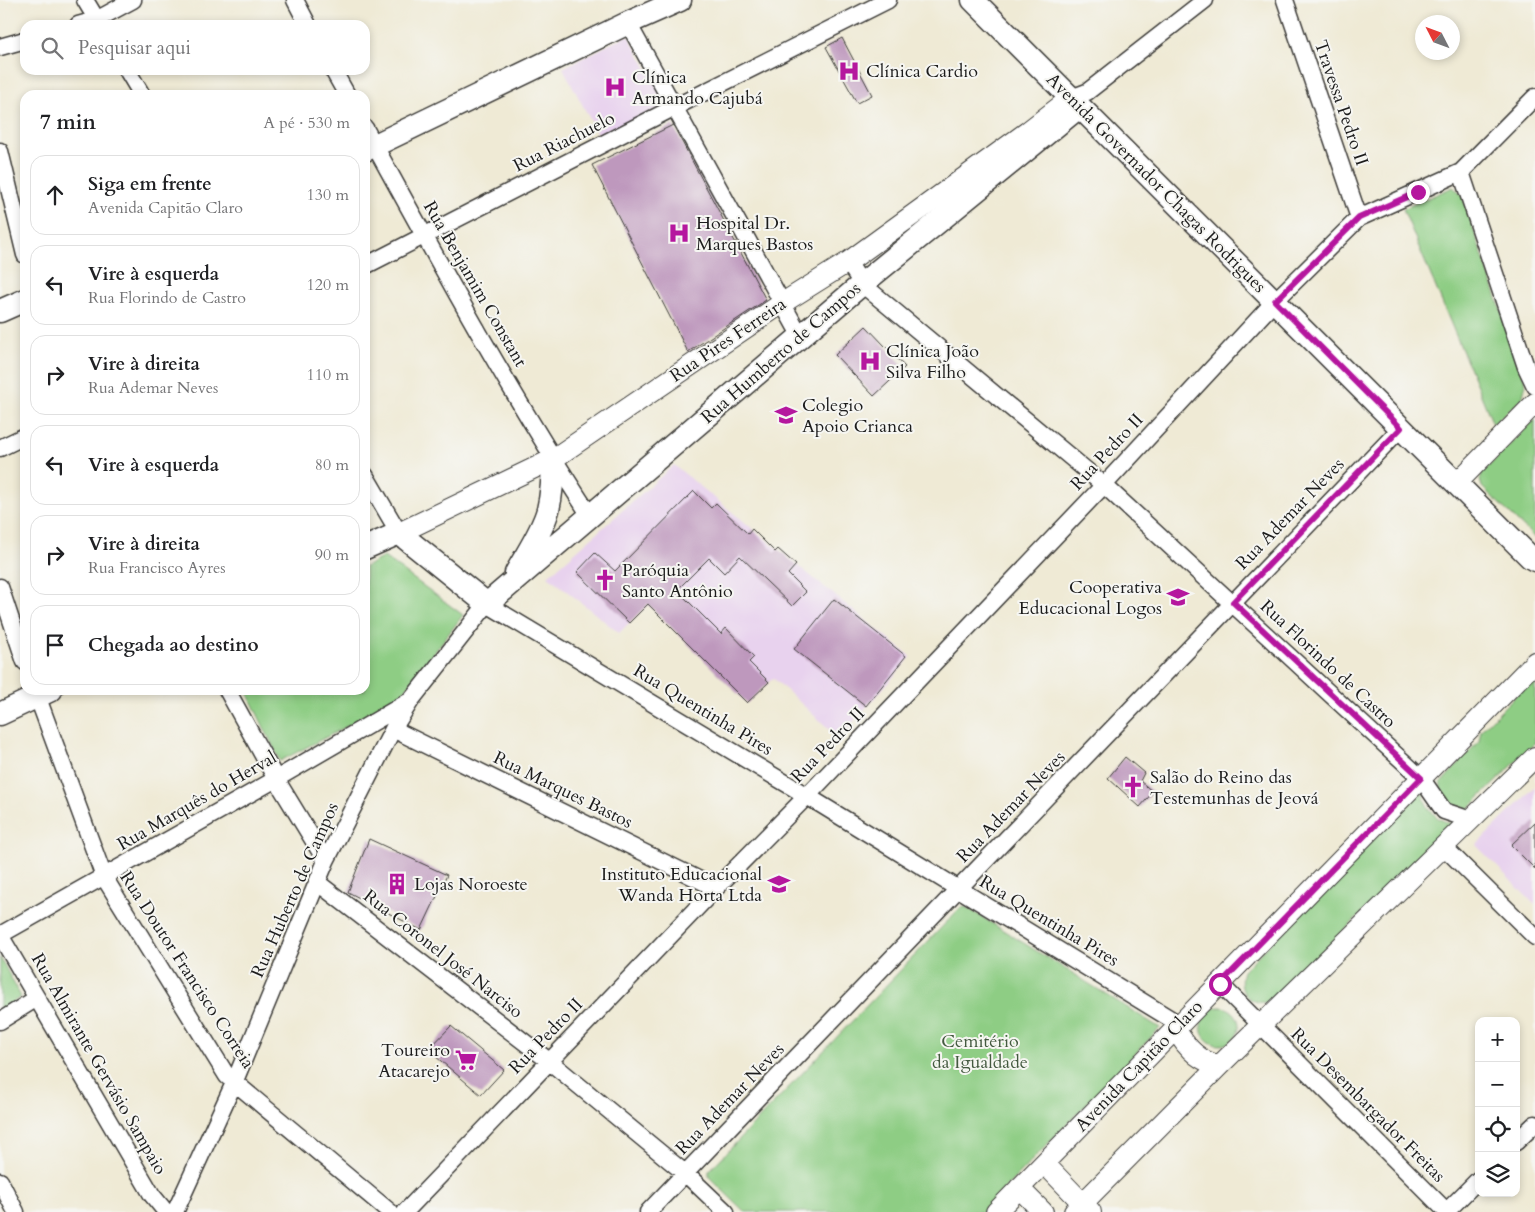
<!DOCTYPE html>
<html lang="pt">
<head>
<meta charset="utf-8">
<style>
	body { margin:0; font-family:Cardo,serif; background:#f2f2f2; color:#202124 }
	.controls { position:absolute; right:15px; bottom:15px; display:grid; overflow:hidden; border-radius:10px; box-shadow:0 2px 8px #0003 }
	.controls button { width:45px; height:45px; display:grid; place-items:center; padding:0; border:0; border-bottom:1px solid #e0e0e0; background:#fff; color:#202124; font:25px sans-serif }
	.compass { position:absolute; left:1415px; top:15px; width:45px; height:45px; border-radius:50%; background:#fff; box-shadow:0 2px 8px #0003; rotate:312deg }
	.stop { position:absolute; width:15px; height:15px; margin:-11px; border:4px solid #b5179e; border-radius:50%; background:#fff }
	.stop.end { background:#b5179e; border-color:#fff; box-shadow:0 1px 5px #0008 }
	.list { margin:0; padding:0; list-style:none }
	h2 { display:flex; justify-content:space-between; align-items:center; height:65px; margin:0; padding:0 20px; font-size:21px }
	h2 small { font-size:16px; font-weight:400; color:#757577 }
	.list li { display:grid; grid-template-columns:32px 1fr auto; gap:15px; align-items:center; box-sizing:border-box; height:80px; margin:0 10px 10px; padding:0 10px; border:1px solid #e0e0e0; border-radius:15px }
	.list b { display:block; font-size:19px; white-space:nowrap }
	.list p { margin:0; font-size:16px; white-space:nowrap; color:#757577 }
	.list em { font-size:16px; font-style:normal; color:#757577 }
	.icon { flex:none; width:28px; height:28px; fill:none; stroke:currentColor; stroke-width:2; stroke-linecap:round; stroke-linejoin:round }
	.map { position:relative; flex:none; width:1535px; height:1212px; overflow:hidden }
	.search { position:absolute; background:#fff; box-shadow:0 2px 8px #0003; left:20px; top:20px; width:350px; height:55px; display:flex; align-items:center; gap:12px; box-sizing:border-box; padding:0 18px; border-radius:15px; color:#757577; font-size:19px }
	.panel { position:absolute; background:#fff; box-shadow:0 2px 8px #0003; left:20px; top:90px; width:350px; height:605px; border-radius:15px }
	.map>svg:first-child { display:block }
	.built { fill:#e8d2ee }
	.green { fill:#8ecd84; stroke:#557450 }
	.building { fill:#be98bd }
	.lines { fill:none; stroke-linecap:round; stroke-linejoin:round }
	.minor-casing { stroke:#3c3b38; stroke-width:19 }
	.tertiary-casing { stroke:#3c3b38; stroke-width:22 }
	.secondary-casing { stroke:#3c3b38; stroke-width:25 }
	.minor { stroke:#fff; stroke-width:16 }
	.tertiary { stroke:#fff; stroke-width:20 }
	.secondary { stroke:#fff; stroke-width:22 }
	.route { stroke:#b5179e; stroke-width:6 }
	.labels { text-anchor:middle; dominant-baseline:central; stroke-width:4; stroke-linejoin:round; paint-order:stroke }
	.poi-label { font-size:18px; fill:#1c1c1c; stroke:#f6f6f2; text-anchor:start }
	.street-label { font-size:18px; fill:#1c1c1c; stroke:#f6f6f2 }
	.park-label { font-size:18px; fill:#445a40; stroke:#f6f6f2 }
</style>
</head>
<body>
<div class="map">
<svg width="1535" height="1212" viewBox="0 0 1535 1212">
	<rect width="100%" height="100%" fill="#f6f6f2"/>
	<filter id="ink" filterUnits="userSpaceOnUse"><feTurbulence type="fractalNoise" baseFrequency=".02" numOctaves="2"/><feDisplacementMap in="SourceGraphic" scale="10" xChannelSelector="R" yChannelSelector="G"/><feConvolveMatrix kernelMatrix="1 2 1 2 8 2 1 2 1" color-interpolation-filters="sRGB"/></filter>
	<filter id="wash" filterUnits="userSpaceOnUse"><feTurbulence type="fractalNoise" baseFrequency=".0096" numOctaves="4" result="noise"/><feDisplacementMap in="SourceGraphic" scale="20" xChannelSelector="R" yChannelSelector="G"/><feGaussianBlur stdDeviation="1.12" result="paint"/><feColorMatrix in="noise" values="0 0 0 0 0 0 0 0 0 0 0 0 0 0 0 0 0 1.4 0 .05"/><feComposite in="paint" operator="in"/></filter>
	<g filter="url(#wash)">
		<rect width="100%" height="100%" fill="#efead5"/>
		<path class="built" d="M 628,35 L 668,106 L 601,140 L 563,68 Z
			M 674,465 L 911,657 L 839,738 L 773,678 L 747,703 L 648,604 L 619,633 L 548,576 Z
			M 1535,787 L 1535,905 L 1476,845 Z"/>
		<path class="green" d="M 1453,187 L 1462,195 L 1526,384 L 1522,399 L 1493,424 L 1403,209 Z
			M 1535,420 L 1535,538 L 1482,487 L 1480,480 L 1482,473 L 1530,424 Z
			M 384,557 L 463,615 L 398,700 L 280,761 L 246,690 L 365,690 L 365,567 Z
			M 1535,676 L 1535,743 L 1468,809 C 1451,811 1439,800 1441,783 L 1479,741 L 1481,730 Z
			M 1422,789 C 1425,808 1434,819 1452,824 L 1273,1001 C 1251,1007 1236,993 1243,971 Z
			M 966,907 L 1160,1028 L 982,1212 L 745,1212 L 709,1177 L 709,1171 L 960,908 Z
			M 0,957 L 21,997 L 0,1010 Z
			M1201 1026a19 19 0 1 1 38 0a19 19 0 1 1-38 0Z"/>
		<g id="blocks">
			<path class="building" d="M 842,38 L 872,95 L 857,103 L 826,47 Z
				M 673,125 L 766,300 L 688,352 L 592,165 Z
				M 866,326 L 905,367 L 874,396 L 835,355 Z
				M 694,491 L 711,508 L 716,503 L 748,534 L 752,529 L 775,552 L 778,549 L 796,565 L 788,574 L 806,592 L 792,606 L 740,556 L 724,573 L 709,558 L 677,590 L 721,634 L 726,628 L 754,657 L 749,662 L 769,682 L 747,703 L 648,604 L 629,623 L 577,572 L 595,553 L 615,571 Z
				M 834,599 L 906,656 L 866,706 L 794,649 Z
				M 1125,757 L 1144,773 L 1140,781 L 1153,792 L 1140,807 L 1108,778 Z
				M 1535,822 L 1535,869 L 1511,845 Z
				M 369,839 L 447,875 L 421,930 L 348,892 Z
				M 451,1026 L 504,1070 L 481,1095 L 428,1050 Z"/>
		</g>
	</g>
	<g filter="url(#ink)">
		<use href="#blocks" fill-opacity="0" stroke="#3c3b38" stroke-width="1"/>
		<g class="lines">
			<g class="minor-casing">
				<path id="minor" d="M 85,0 L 100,25
					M 295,0 L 308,25
					M 1285,0 L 1359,218
					M 628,23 L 801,337
					M 78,25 L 96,20 L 133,0
					M 0,47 L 25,40
					M 127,70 L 142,95
					M 333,70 L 347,95
					M 1071,98 L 1087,92 L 1205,0
					M 365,128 C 437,259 509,392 591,517
					M 0,151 L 25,255
					M 1461,172 L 1526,367 L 1535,386
					M 848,262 L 862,284 L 1104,485 L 1421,778 L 1444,811 L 1471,820
					M 365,266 L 675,107 L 888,0
					M 0,448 L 25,436
					M 365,475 L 399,533
					M 0,587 L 25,662
					M 35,690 L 104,877 L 227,1076 L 390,1212
					M 227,690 L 276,779 L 326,861
					M 393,729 L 716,888
					M 1444,847 L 1535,937
					M 318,883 L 549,1061 L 686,1174 L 726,1212
					M 0,935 L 276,779 L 408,702
					M 0,935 L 152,1195 L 166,1212
					M 1220,984 L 1447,1212
					M 0,1021 L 37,998
					M 1516,1142 L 1535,1124
					M 0,1181 L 16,1212
					M 175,1212 L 234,1083 L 326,861 L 393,729 L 412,699 L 487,604 L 807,796 L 1179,1024
					M 405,1212 L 716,888 L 807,796 L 1104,485 L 1275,301 L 1359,218 L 1461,172 L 1535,97
					M 648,1212 L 1401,428
					M 1446,1212 L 1479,1179"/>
			</g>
			<g class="tertiary-casing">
				<path id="tertiary" d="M 1456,484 L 1535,403
					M 399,533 L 553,459 L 781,304 L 848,262 L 1027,132 L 1071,98
					M 1175,1028 C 1185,1046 1200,1063 1220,1065
					M 1044,1163 L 1091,1212
					M 1019,1188 L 1043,1212
					M 996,1212 L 1535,662
					M 1074,1212 L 1220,1065 L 1535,757"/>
			</g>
			<g class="secondary-casing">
				<path id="secondary" d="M 973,0 L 1530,557 L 1535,560
					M 365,150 L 628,23 L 680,0
					M 0,311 L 25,300
					M 365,548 L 399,533 L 487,604 L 862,284 L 1079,107
					M 516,573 C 527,553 542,532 548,510 C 552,493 553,476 553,459
					M 0,714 L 51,690"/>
			</g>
			<use href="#minor" class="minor"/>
			<use href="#tertiary" class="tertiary"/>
			<use href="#secondary" class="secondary"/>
		</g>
	</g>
	<g class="lines" filter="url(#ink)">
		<path class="route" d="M 1220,984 L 1421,778 L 1233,602 L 1401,428 L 1275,301 L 1359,218 L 1418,192"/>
	</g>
	<defs>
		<g id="hospital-bare" transform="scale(1.725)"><path d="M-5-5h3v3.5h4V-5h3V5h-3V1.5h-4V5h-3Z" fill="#b5179e" stroke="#f6f6f2" stroke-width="2.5" paint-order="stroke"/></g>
		<g id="school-bare" transform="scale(1.725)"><path d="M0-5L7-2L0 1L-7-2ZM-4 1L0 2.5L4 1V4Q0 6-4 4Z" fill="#b5179e" stroke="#f6f6f2" stroke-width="2.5" paint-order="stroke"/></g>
		<g id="church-bare" transform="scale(1.725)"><path d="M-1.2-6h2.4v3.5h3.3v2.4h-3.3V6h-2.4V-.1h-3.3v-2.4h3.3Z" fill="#b5179e" stroke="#f6f6f2" stroke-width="2.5" paint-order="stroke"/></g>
		<g id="building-bare" transform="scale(1.725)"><path d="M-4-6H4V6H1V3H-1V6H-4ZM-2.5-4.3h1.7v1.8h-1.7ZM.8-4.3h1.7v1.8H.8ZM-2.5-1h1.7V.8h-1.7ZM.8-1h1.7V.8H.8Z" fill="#b5179e" stroke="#f6f6f2" stroke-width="2.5" paint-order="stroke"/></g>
		<g id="supermarket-bare" transform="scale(1.725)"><path d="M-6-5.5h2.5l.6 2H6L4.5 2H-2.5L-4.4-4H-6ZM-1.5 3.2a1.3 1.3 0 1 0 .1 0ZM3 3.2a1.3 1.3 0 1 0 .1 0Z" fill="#b5179e" stroke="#f6f6f2" stroke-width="2.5" paint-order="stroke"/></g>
	</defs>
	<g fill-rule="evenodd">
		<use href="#hospital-bare" x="849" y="71"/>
		<use href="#hospital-bare" x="615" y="87"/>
		<use href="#hospital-bare" x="679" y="233"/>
		<use href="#hospital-bare" x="870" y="361"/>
		<use href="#school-bare" x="786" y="415"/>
		<use href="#church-bare" x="605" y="580"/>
		<use href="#school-bare" x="1178" y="597"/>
		<use href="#church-bare" x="1133" y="787"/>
		<use href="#building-bare" x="397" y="884"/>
		<use href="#school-bare" x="779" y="884"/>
		<use href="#supermarket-bare" x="466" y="1060"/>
	</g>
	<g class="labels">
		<g class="poi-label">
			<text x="866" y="71">Clínica Cardio</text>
			<text x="632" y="77">Clínica<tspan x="632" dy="21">Armando Cajubá</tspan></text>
			<text x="696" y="223">Hospital Dr.<tspan x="696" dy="21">Marques Bastos</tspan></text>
			<text x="886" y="351">Clínica João<tspan x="886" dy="21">Silva Filho</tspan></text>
			<text x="802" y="405">Colegio<tspan x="802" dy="21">Apoio Crianca</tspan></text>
			<text x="622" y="570">Paróquia<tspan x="622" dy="21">Santo Antônio</tspan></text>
			<text x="1162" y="587" text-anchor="end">Cooperativa<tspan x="1162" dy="21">Educacional Logos</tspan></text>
			<text x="1150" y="777">Salão do Reino das<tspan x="1150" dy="21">Testemunhas de Jeová</tspan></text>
			<text x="762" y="874" text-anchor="end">Instituto Educacional<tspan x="762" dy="21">Wanda Horta Ltda</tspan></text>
			<text x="414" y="884">Lojas Noroeste</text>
			<text x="450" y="1050" text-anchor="end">Toureiro<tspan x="450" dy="21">Atacarejo</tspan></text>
		</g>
		<g class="street-label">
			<text transform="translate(1341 103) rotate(71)">Travessa Pedro II</text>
			<text transform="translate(564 142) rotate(-27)">Rua Riachuelo</text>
			<text transform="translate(1156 183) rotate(45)">Avenida Governador Chagas Rodrigues</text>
			<text transform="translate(475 284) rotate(60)">Rua Benjamim Constant</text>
			<text transform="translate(728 340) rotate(-34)">Rua Pires Ferreira</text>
			<text transform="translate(781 353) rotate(-41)">Rua Humberto de Campos</text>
			<text transform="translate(1107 452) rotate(-47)">Rua Pedro II</text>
			<text transform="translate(1290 514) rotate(-46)">Rua Ademar Neves</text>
			<text transform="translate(1328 664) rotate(43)">Rua Florindo de Castro</text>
			<text transform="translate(703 710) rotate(31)">Rua Quentinha Pires</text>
			<text transform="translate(828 745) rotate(-46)">Rua Pedro II</text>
			<text transform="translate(563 790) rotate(26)">Rua Marques Bastos</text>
			<text transform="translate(197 801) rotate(-30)">Rua Marquês do Herval</text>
			<text transform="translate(1011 807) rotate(-46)">Rua Ademar Neves</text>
			<text transform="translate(295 890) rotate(-66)">Rua Huberto de Campos</text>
			<text transform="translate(1049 921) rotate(31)">Rua Quentinha Pires</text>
			<text transform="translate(443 954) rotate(38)">Rua Coronel José Narciso</text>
			<text transform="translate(187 970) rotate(57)">Rua Doutor Francisco Correia</text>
			<text transform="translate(546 1036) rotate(-46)">Rua Pedro II</text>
			<text transform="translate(99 1064) rotate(60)">Rua Almirante Gervásio Sampaio</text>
			<text transform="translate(1139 1066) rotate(-46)">Avenida Capitão Claro</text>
			<text transform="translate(730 1099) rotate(-46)">Rua Ademar Neves</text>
			<text transform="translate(1368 1105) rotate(45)">Rua Desembargador Freitas</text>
		</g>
		<g class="park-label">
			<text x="980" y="1041">Cemitério<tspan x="980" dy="21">da Igualdade</tspan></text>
		</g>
	</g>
</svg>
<div class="controls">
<button>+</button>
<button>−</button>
<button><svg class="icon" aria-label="locate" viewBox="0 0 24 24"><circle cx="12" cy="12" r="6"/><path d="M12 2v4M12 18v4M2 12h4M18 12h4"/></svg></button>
<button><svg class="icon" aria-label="layers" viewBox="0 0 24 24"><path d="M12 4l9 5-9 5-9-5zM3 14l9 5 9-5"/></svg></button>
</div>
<svg class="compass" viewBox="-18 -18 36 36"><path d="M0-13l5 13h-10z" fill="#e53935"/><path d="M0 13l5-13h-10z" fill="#757577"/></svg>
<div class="stop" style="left:1220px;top:984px"></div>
<div class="stop end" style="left:1418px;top:192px"></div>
<div class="search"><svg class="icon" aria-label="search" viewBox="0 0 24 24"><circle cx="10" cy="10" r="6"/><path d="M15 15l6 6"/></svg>Pesquisar aqui</div>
<section class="panel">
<h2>7 min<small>A pé · 530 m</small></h2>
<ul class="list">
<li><svg class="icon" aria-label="ahead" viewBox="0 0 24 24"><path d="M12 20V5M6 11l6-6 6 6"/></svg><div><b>Siga em frente</b><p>Avenida Capitão Claro</p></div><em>130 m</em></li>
<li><svg class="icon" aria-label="left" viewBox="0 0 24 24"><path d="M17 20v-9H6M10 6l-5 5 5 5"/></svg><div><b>Vire à esquerda</b><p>Rua Florindo de Castro</p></div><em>120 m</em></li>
<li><svg class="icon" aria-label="right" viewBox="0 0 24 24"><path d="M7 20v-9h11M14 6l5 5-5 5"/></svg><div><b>Vire à direita</b><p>Rua Ademar Neves</p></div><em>110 m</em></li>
<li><svg class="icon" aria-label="left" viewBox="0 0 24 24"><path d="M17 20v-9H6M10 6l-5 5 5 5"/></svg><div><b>Vire à esquerda</b></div><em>80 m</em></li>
<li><svg class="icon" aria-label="right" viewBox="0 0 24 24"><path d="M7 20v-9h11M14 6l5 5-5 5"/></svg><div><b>Vire à direita</b><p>Rua Francisco Ayres</p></div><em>90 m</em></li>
<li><svg class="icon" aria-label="arrive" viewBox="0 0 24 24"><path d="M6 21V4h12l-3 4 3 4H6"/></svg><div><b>Chegada ao destino</b></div></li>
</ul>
</section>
</div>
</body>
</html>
